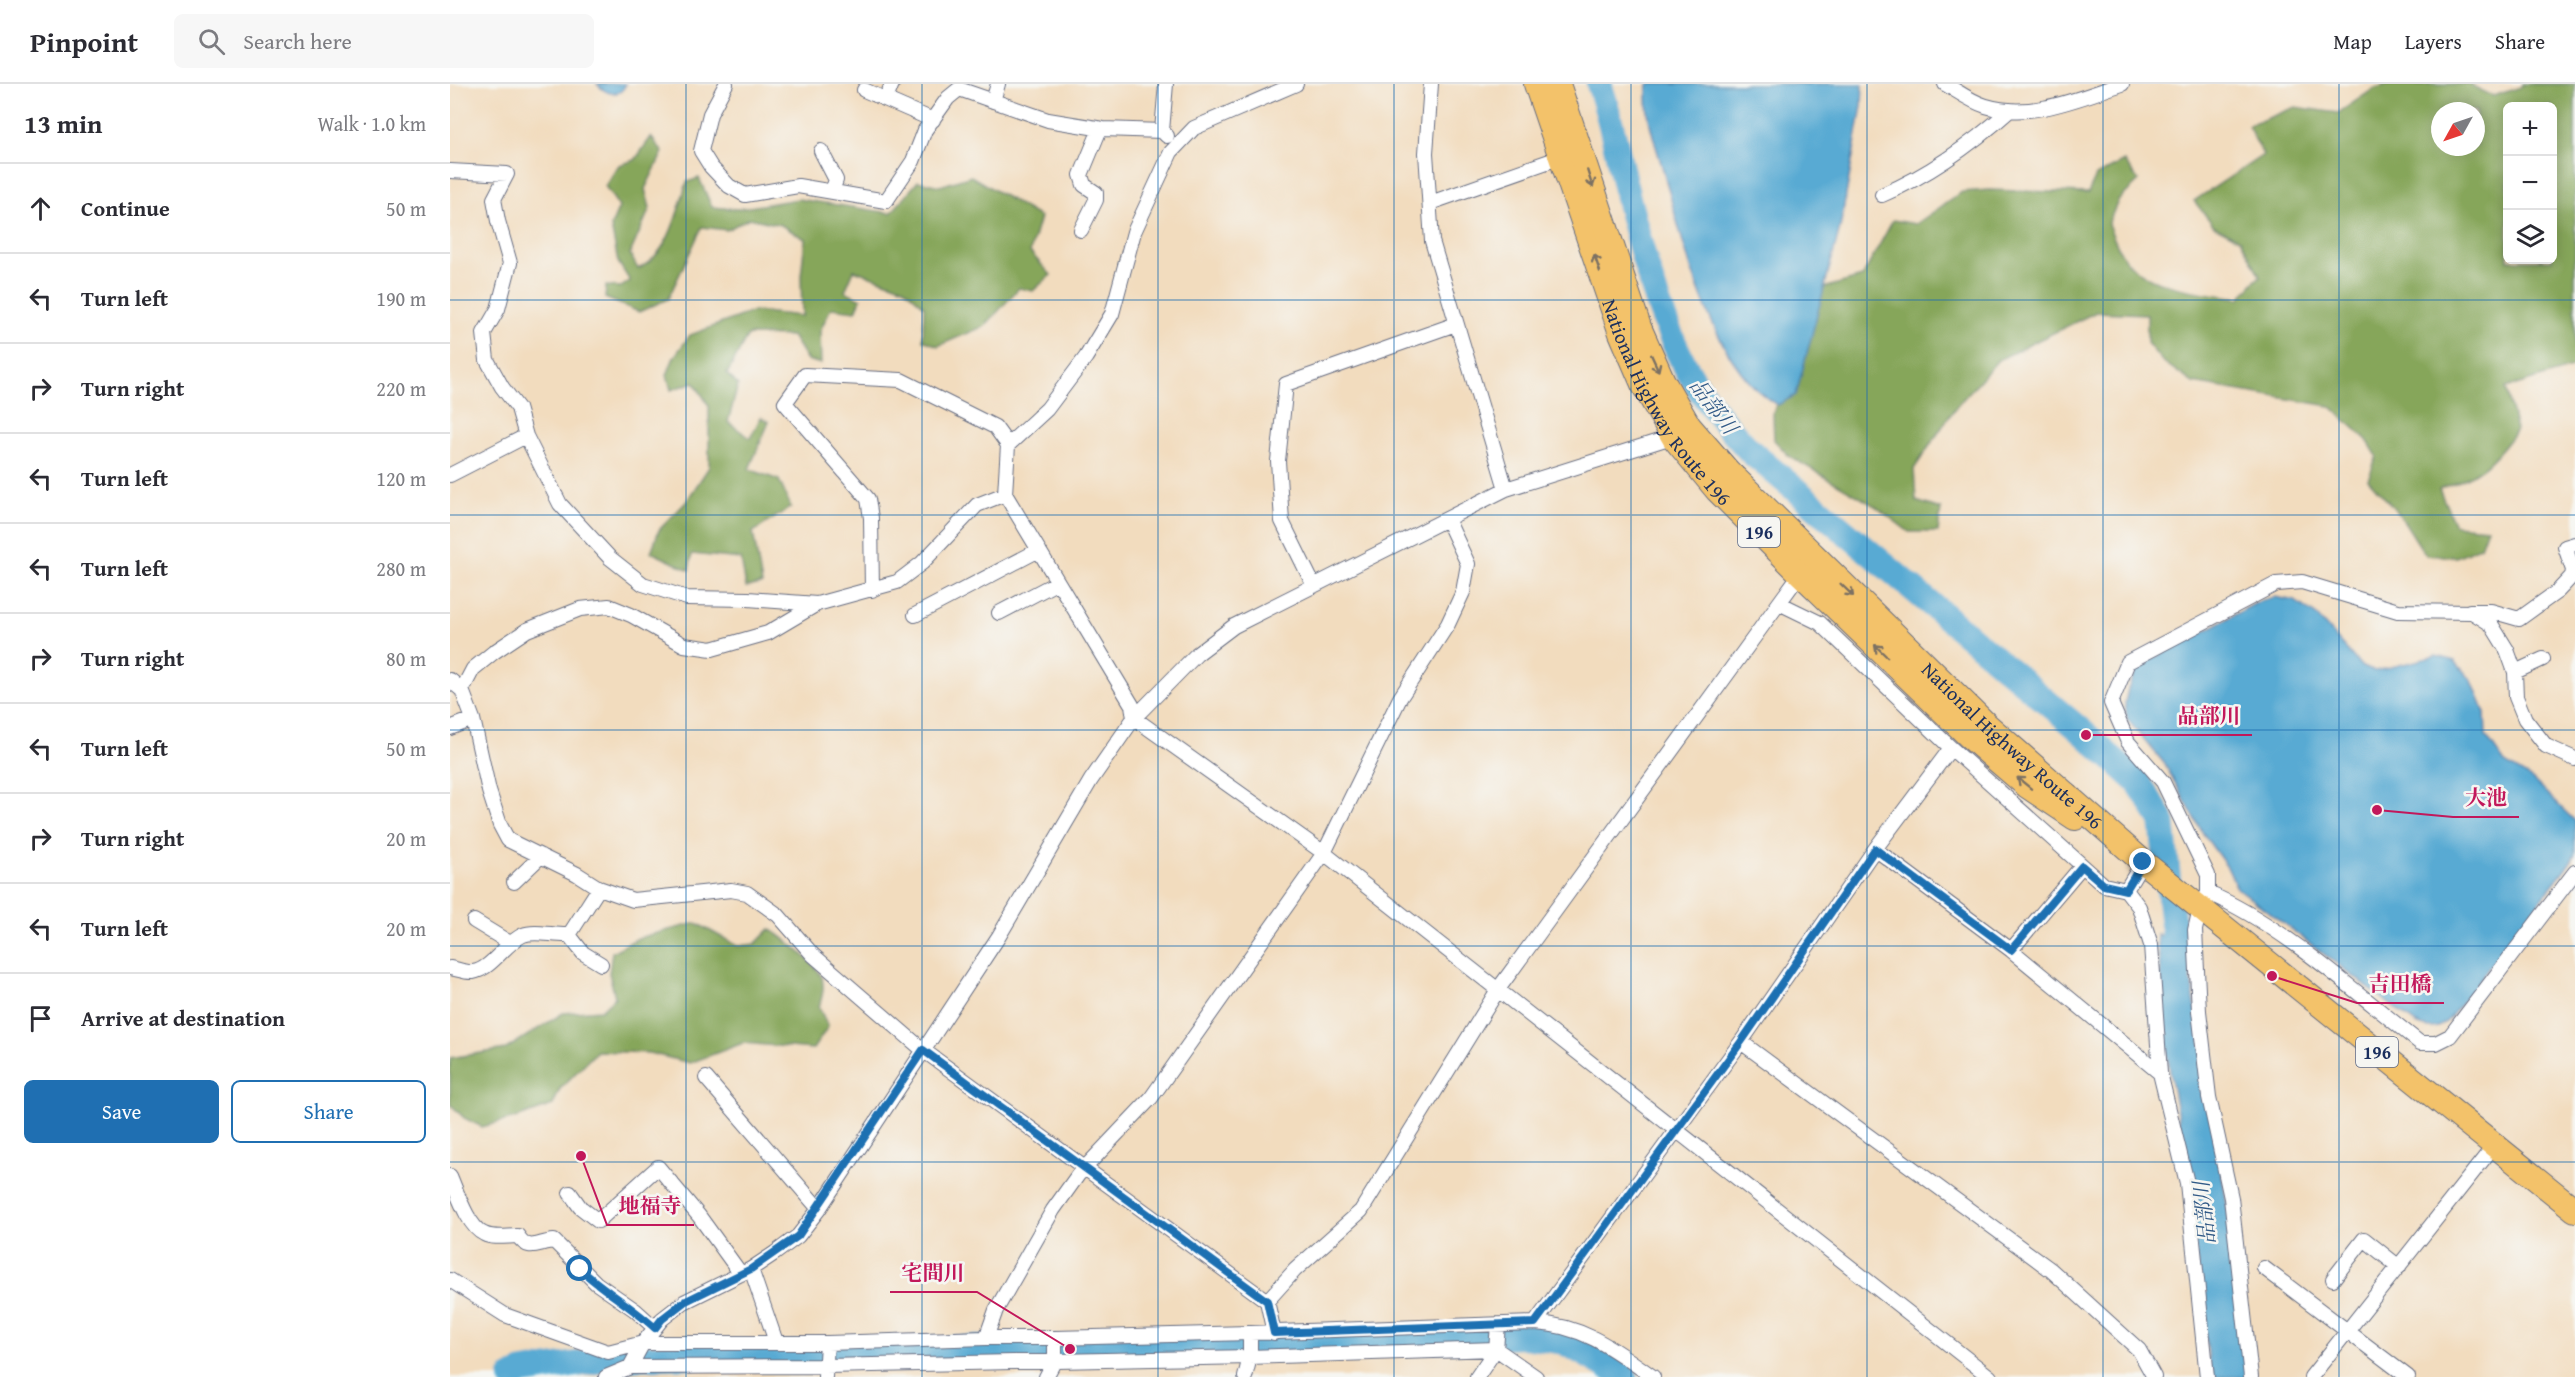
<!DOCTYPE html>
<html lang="en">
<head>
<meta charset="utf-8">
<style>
	body { margin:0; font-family:"Gentium Book Plus","Noto Serif JP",serif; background:#f7f7f7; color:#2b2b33 }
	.controls { position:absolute; right:18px; top:18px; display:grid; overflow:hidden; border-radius:9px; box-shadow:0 3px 15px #0003 }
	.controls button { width:54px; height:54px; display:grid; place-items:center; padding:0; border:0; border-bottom:2px solid #e1e1e2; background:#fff; color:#2b2b33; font:30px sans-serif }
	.compass { position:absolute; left:1981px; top:18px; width:54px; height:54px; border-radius:50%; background:#fff; box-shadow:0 3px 15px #0003; rotate:230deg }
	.stop { position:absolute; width:18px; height:18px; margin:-14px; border:4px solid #1f6fb2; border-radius:50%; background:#fff }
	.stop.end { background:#1f6fb2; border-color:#fff; box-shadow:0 2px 6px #0008 }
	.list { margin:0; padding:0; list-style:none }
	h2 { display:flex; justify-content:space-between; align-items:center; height:78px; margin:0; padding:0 24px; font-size:26px }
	h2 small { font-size:20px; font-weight:400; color:#7c7c81 }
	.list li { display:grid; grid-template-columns:39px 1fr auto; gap:18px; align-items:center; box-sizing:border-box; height:90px; padding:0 24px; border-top:2px solid #e1e1e2 }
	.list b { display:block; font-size:22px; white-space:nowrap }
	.list em { font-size:20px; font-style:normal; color:#7c7c81 }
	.actions { display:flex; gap:12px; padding:18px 24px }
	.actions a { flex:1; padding:14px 0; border:2px solid #1f6fb2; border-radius:9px; text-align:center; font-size:21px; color:#1f6fb2 }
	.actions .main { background:#1f6fb2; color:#fff }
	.icon { flex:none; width:33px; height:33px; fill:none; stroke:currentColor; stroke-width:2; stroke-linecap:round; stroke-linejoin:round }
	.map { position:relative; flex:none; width:2125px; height:1293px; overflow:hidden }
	header { display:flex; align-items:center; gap:36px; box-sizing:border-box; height:84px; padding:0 30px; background:#fff; border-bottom:2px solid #e1e1e2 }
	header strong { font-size:28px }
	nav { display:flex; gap:33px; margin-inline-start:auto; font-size:21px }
	.search { width:420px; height:54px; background:#f7f7f7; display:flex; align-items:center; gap:15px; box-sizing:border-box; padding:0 21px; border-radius:9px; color:#7c7c81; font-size:22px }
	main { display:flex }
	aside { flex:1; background:#fff }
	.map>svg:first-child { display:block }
	.forest { fill:#86a65a; stroke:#506a5c; stroke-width:1.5; fill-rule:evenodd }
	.water { fill:#59aad3; stroke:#3a6c98; stroke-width:1.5 }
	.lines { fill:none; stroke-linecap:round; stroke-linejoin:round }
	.river { stroke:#59aad3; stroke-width:26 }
	.street-casing { stroke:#666c80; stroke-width:16 }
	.highway-casing { stroke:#666c80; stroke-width:26 }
	.street { stroke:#fff; stroke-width:14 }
	.highway { stroke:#f3c26a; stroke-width:24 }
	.oneway { stroke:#7c7163 }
	.route { stroke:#1f6fb2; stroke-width:8 }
	.grid { fill:none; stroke:#1f6fb2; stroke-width:1.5; stroke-opacity:0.55 }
	.labels { text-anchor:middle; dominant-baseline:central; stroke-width:5; stroke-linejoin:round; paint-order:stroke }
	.shield { fill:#f6f6f2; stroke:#5d6b8a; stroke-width:1.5 }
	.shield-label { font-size:18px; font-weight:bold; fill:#1b2f5e }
	.street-label { font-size:20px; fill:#1b2f5e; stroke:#f6f6f2 }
	.water-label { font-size:21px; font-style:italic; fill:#315a87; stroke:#f6f6f2 }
	.leader { fill:none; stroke:#c2185b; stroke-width:2 }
	.callout-dot { fill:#c2185b; stroke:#f6f6f2; stroke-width:2 }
	.callout-label { font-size:21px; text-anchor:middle; font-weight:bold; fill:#c2185b; stroke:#f6f6f2; stroke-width:5; stroke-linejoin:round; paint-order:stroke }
</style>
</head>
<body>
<header>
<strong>Pinpoint</strong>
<div class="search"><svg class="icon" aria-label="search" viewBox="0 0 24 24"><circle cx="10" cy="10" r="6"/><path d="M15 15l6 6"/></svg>Search here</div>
<nav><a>Map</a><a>Layers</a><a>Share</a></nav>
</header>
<main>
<aside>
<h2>13 min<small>Walk · 1.0 km</small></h2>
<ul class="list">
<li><svg class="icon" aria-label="ahead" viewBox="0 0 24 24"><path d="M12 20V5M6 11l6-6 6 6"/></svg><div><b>Continue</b></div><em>50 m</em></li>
<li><svg class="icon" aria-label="left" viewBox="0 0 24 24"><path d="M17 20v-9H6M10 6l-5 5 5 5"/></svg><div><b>Turn left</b></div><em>190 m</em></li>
<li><svg class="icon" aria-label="right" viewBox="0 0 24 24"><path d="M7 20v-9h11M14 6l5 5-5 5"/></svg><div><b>Turn right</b></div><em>220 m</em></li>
<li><svg class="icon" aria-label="left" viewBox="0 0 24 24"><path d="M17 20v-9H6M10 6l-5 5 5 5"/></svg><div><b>Turn left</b></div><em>120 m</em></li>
<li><svg class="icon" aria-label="left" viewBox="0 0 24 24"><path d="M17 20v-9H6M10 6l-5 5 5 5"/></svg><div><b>Turn left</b></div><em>280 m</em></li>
<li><svg class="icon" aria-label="right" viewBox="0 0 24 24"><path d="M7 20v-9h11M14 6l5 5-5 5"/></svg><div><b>Turn right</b></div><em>80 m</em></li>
<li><svg class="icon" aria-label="left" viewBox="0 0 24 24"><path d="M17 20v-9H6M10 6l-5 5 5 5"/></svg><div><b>Turn left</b></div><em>50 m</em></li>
<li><svg class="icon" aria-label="right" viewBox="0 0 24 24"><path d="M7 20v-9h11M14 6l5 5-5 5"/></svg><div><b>Turn right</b></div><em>20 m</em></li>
<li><svg class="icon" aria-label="left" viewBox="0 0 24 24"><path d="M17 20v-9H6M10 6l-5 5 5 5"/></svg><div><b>Turn left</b></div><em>20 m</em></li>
<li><svg class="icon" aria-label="arrive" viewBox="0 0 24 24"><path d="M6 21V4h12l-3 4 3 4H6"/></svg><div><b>Arrive at destination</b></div></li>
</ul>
<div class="actions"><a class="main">Save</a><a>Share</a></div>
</aside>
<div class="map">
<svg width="2125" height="1293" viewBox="0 0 2125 1293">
	<rect width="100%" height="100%" fill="#f6f6f2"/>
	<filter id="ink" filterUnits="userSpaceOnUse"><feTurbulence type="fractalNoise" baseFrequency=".0167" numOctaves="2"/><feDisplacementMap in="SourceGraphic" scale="12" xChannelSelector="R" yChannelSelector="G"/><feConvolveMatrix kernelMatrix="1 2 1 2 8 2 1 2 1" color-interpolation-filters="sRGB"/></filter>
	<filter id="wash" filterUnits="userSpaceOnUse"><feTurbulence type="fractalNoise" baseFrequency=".008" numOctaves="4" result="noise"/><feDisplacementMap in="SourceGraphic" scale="24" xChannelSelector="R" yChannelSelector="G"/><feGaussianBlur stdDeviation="1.35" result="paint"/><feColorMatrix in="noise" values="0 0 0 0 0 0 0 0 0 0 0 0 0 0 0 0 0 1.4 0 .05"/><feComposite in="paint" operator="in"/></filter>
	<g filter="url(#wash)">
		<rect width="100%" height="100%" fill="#f2dcbe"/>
		<path class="forest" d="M 1940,0 L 2018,0 L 2043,12 L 2071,3 L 2072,0 L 2125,0 L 2125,283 L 2056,304 L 2066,346 C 2042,380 2028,392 1989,405 L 2005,441 L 2037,444 L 2030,463 L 2006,473 L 1977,471 L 1971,464 L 1950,431 L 1918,395 L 1927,372 L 1917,356 L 1880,322 L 1743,299 L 1712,277 L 1697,259 L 1697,230 L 1646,228 L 1548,276 L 1505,324 L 1464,385 L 1466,417 L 1491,425 L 1488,448 L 1459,448 L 1425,422 L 1339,372 L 1324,356 L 1323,330 L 1359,208 L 1412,193 L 1443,136 L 1466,140 L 1512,108 L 1539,106 L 1638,109 L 1646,92 L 1674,77 L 1689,97 L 1668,117 L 1658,140 C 1663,151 1668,168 1677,177 C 1700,205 1756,209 1790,214 L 1810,192 L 1790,155 L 1764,142 L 1744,117 L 1813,71 L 1798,42 L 1845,23 L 1888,29 L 1925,4 ZM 2058,22 L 2102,22 L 2102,176 L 2058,176 ZM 1990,27 L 2026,27 L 2026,63 L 1990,63 Z
			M 201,53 L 213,68 L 195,105 L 200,124 L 180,170 L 188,185 C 220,170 227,128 237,98 L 249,94 L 262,123 L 287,125 L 348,115 L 441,129 L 468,97 L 490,102 L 521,92 L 590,133 L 580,168 L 601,191 L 583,207 L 569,204 L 535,242 L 488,262 L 473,256 L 474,222 L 454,204 L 404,186 L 395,207 L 411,215 L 406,227 L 381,224 L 370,247 L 371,280 L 357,276 L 342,252 L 298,251 L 277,290 L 288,301 L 278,338 L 300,354 L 311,333 L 319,338 L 299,385 L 329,396 L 341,423 L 303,448 L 312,500 L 296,503 L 291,475 L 242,470 L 239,486 L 201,468 L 209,446 L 236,418 L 259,383 L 259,322 L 244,298 L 221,306 L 217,291 L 224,273 L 240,251 L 304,227 L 352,232 L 351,192 L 355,155 L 331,141 L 299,134 L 277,146 L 252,143 L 218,215 L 189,228 L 155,214 L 156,202 L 171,203 L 180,197 L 168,178 L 161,142 L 169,123 L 155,102 L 169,81 L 185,76 Z
			M 246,839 L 288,862 L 305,860 L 320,845 C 334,854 362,876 370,890 C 376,900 372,913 369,923 L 378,943 L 363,965 L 293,959 L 240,979 L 199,969 L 147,967 L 110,1005 L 103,1021 L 69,1033 L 32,1043 L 14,1034 L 0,1020 L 0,974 L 56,965 L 113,929 L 151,926 L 165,913 L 159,889 L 162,868 L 188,854 Z"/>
		<path class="water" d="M 147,0 L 176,0 C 169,15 156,10 147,0 Z
			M 1198,0 L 1413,0 L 1412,22 L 1390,144 L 1346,311 L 1328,321 C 1263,287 1233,159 1215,93 C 1207,63 1193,31 1198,0 Z
			M 1825,513 L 1845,517 L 1867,532 L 1912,583 L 1925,587 L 1986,572 L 2005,577 L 2022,597 L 2035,629 L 2036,652 L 2055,679 L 2082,695 L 2125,737 L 2125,769 L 2122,776 L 1999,935 C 1988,946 1980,946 1966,940 L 1787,804 L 1777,783 L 1754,751 L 1714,679 L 1677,635 L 1675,619 L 1678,605 L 1685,589 L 1698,577 L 1810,517 Z
			M 1707,850 L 1739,865 L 1741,895 L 1777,1122 L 1798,1293 L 1761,1293 L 1731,1052 L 1716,963 Z"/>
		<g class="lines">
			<path class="river" d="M 1149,0 C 1162,36 1168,74 1177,110 C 1191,166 1210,237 1238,287 C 1256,318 1278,344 1302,369 L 1636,651 L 1688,698 L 1712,736 L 1728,893
				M 62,1293 L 73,1288 L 167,1274 L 496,1266 L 504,1264 L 812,1264 L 1073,1252 L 1114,1258 L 1175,1293"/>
		</g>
	</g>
	<g filter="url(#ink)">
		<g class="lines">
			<g class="street-casing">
				<path id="street" d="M 276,0 L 260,30 L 251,67 L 261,83 L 279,102 L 295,111 L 348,102 L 436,117 L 463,77 L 475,46 L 498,14 L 509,5 L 598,36 L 653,45 L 712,47
					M 716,0 L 712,47 L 717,52
					M 846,0 L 744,44 L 721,68 L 684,148 L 662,230 L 636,273 L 597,325 L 558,361 L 555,410 L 682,621 L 684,634 L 874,769 L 1540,1293
					M 981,0 L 976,69 L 982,157 L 1056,405
					M 1495,0 C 1507,7 1522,18 1536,22 C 1581,36 1629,14 1672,0
					M 414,6 L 483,36
					M 436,15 L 442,0
					M 543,17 L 548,0
					M 371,67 L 386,96 L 382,107
					M 0,87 L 57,90 L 44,115 L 48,137 L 60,179 L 48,225 L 34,249 L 37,276 L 52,303 L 68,324 L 76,352 L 110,420 L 160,474 L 193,500 L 237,514 L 298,515 L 367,520
					M 1432,111 C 1481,90 1521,61 1560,26
					M 980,119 L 1117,71
					M 631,146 L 646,116 L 646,109 L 634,101 L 631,91 L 650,45
					M 0,391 L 76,352
					M 864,502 L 832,437 L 828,377 L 836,300 L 1006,240
					M 422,506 L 421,434 L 418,415 L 335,319 L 355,291 L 451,296 L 545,343 L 558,361
					M 1331,520 L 1370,539 L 1501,664 L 1654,801 L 1676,806
					M 2020,527 L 2041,527 L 2069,535 L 2108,507 L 2122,492 L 2123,486 L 2115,463 L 2125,460
					M 549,529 L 608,498
					M 465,531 L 589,466
					M 2065,588 L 2093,575
					M 0,596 L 12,606 L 23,635 L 39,707 L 50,741 L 58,756 L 127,790 L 149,804 L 183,816 L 281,806 L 297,809 L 328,831 L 363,871 L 473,966 L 817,1217 L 824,1249
					M 12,606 L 23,585 L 44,568 L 77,546 L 130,525 L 159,522 L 181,531 L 234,561 L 262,565 L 318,549 L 367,520 L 447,498 L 472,479 L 527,421 L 555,410
					M 0,644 L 23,635
					M 1425,765 L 1561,866 L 1710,989
					M 1693,778 L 1676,806 L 1689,823 L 1701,861 L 1710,989 L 1737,1099 L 1757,1293
					M 64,798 L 91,772
					M 1758,809 C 1833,841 1906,909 1970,959 L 1986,959 L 2000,952 L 2125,788
					M 24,837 L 60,859
					M 119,851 L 149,804
					M 1561,866 L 1632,782
					M 0,884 C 7,885 16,889 23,888 C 42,885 55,859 73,851 C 84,846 105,852 119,851 L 133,869 L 151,880
					M 1291,958 L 1601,1186 L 1689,1266 L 1704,1293
					M 256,994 L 369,1125
					M 0,1092 C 7,1108 18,1143 34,1150 C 44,1155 57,1152 68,1152 C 79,1169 88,1158 104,1157 L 146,1199 L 185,1226 L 205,1244
					M 120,1109 L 130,1123 L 148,1137 L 208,1083 L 249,1132 L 291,1190
					M 1814,1184 L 1958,1293
					M 301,1185 L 326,1258
					M 1883,1195 L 1914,1155 L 1949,1183
					M 0,1196 L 55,1231 L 158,1268 L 193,1259 L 377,1259 L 536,1254 L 605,1254 L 800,1249 L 1085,1239 C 1133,1241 1165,1266 1203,1293
					M 817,1217 L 845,1186 L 911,1127 L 1049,904 L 1353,486
					M 1085,1239 L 1291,958 L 1425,765 L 1501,664
					M 536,1254 L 546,1226 L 603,1126 L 628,1091 L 701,1014 L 874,769 L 950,614 L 998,540 L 1013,508 L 1018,480 L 997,435
					M 180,1283 L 376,1282 L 800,1273 L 1046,1265 L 1086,1293
					M 156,1293 L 180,1283 L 193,1259 L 212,1235 L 234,1218 L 301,1185 L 325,1169 L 348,1152 L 369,1125 L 549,852 L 641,696 L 684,634 L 747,570 L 784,542 L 1056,405 L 1228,351
					M 375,1293 L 377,1259
					M 596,1293 L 605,1276 L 605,1254
					M 795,1293 L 800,1273 L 800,1249
					M 1027,1293 L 1046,1265 L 1048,1241
					M 1801,1293 L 1781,1114 L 1759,1013 L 1749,927 L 1745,846 L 1750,824 L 1758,809 L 1758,791 L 1713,698 L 1678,658 L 1661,619 L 1678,578 L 1826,500 L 1852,498 L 1948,527 L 2022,528 L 2041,540 L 2057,566 L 2065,588 L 2066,613 L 2075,635 L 2096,662 L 2125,675
					M 1861,1293 L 2043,1063"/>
			</g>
			<g class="highway-casing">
				<g id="highway">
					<path id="s1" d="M 1086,0 L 1171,249 L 1193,300 L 1224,354 L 1267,406 L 1351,490 L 1520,653 L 1577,702 L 1625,734"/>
					<path id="s2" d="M 1108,0 L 1189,243 L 1213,297 L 1239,342 L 1278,387 L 1537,641 L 1693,778 L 2125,1126"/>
				</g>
			</g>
			<use href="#street" class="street"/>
			<use href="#highway" class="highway"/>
		</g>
		<defs><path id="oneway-shaft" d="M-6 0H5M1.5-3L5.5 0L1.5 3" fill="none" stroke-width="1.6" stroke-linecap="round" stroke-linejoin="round" transform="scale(1.5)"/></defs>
		<g class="oneway">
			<use href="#oneway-shaft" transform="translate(1140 95) rotate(72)"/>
			<use href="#oneway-shaft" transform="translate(1147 179) rotate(-109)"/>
			<use href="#oneway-shaft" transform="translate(1205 279) rotate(65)"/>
			<use href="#oneway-shaft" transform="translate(1397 506) rotate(44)"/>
			<use href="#oneway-shaft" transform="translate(1431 567) rotate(-136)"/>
			<use href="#oneway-shaft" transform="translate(1574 699) rotate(-141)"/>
		</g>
	</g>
	<g class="lines" filter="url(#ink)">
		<path class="route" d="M 130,1185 C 154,1207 181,1222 205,1244 L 212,1235 L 234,1218 L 301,1185 L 348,1152 L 473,966 L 817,1217 L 824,1249 L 1085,1239 L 1291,958 L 1425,765 L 1561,866 L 1632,782 L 1654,801 L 1676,806 L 1693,778"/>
	</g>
	<path class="grid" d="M 236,0 L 236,1293M 472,0 L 472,1293M 708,0 L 708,1293M 944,0 L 944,1293M 1181,0 L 1181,1293M 1417,0 L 1417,1293M 1653,0 L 1653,1293M 1889,0 L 1889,1293M 0,216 L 2125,216M 0,431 L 2125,431M 0,646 L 2125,646M 0,862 L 2125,862M 0,1078 L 2125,1078"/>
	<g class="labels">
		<g class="shield">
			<rect x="1288" y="433" width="42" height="30" rx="4.5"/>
			<rect x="1906" y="953" width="42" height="30" rx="4.5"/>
		</g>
		<g class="shield-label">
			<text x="1309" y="448">196</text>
			<text x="1927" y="968">196</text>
		</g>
		<g class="street-label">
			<text stroke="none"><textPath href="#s1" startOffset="346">National Highway Route 196</textPath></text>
			<text stroke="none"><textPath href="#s2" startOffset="822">National Highway Route 196</textPath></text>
		</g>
		<g class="water-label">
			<text transform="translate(1264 322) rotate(53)">品部川</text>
			<text transform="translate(1754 1129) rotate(-96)">品部川</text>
		</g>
	</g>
	<path class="leader" d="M1636 651L1715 651H1802M1927 726L2003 733H2069M1822 892L1907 919H1994M131 1072L157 1141H244M620 1265L527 1208H440"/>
	<g class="callout-dot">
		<circle cx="1636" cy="651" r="6"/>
		<circle cx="1927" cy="726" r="6"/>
		<circle cx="1822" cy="892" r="6"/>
		<circle cx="131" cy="1072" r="6"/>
		<circle cx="620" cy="1265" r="6"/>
	</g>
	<g class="callout-label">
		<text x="1759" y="639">品部川</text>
		<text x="2036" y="721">大池</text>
		<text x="1950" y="907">吉田橋</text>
		<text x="200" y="1129">地福寺</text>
		<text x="483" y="1196">宅間川</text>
	</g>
</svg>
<div class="controls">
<button>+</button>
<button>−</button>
<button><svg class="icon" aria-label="layers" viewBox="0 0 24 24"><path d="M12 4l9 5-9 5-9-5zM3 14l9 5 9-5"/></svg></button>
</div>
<svg class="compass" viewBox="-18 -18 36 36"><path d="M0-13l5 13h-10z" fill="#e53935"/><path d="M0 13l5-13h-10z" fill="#7c7c81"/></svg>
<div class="stop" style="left:130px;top:1185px"></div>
<div class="stop end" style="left:1693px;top:778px"></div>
</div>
</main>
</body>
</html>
